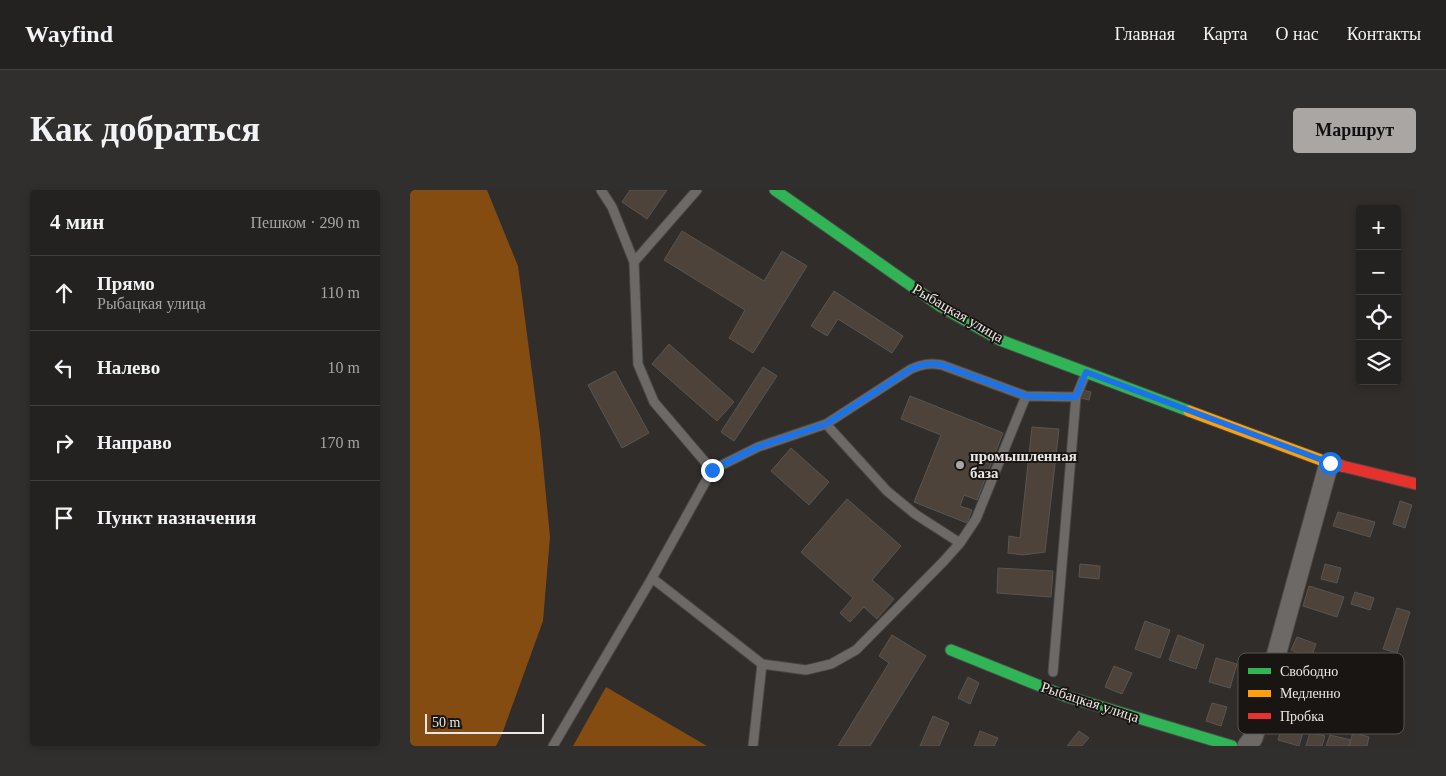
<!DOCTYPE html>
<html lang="ru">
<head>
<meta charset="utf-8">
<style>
	body { margin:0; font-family:Georgia,serif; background:#302f2d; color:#f1f3f6 }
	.controls { position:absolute; right:15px; top:15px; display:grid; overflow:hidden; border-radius:5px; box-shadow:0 2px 8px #0003 }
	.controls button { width:45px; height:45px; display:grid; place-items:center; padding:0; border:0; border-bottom:1px solid #413f3e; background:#242220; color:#f1f3f6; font:25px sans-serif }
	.scale { position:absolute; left:15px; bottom:12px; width:119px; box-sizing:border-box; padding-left:5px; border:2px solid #ebe7e4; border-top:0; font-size:14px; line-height:18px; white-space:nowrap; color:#ebe7e4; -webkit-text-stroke:4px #181513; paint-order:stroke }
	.stop { position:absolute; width:15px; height:15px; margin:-11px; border:4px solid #1a73e8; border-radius:50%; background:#fff }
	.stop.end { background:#1a73e8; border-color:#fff; box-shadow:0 1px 5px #0008 }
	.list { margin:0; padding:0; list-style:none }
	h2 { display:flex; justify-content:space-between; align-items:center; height:65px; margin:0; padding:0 20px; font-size:21px }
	h2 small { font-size:16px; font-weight:400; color:#a3a4a5 }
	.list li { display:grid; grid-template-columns:32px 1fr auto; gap:15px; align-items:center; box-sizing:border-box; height:75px; padding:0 20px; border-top:1px solid #413f3e }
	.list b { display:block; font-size:19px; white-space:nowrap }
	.list p { margin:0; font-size:16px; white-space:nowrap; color:#a3a4a5 }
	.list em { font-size:16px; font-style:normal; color:#a3a4a5 }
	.icon { flex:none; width:28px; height:28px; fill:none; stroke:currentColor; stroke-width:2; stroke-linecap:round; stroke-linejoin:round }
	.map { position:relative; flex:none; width:1006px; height:556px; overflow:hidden; border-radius:5px }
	header { display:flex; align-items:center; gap:30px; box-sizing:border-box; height:70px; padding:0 25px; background:#242220; border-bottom:1px solid #413f3e }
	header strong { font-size:24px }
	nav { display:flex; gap:28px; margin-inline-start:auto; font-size:18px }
	.intro { display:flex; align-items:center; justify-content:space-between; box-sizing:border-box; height:120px; padding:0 30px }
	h1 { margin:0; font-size:35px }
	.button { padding:12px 22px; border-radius:5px; background:#aaa6a3; color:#111; font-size:18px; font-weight:700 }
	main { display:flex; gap:30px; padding:0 30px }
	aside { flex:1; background:#242220; border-radius:5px; box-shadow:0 2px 8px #0003 }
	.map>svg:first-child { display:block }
	.water { fill:#854c12 }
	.building { fill:#4d433a; stroke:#585553 }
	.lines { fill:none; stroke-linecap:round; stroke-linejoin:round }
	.lane-casing { stroke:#4a4846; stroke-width:11 }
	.street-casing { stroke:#4a4846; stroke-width:21 }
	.fast-casing { stroke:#4a4846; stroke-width:13 }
	.slow-casing { stroke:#4a4846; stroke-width:13 }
	.jam-casing { stroke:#4a4846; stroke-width:13 }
	.lane { stroke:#6c6967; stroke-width:9 }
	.street { stroke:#6c6967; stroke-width:19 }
	.fast { stroke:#30b455; stroke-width:11 }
	.slow { stroke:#ff9f0a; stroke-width:11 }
	.jam { stroke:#e5322d; stroke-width:11 }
	.route { stroke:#1a73e8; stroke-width:6 }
	.poi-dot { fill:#aaa6a3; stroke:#181513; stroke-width:2 }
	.labels { text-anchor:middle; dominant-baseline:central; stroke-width:4; stroke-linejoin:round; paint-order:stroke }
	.street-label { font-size:15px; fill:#ebe7e4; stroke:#181513 }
	.poi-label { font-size:15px; font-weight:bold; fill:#ebe7e4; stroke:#181513; text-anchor:start }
	.key { fill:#181513; stroke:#575452; stroke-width:1 }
	.key-label { font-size:14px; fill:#ebe7e4 }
</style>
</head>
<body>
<header>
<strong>Wayfind</strong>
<nav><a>Главная</a><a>Карта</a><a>О нас</a><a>Контакты</a></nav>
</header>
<div class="intro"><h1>Как добраться</h1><a class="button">Маршрут</a></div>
<main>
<aside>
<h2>4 мин<small>Пешком · 290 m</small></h2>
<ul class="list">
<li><svg class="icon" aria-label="ahead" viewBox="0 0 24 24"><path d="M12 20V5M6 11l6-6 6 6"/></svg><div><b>Прямо</b><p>Рыбацкая улица</p></div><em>110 m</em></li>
<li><svg class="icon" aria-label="left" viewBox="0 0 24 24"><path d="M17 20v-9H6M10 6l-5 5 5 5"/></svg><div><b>Налево</b></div><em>10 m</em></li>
<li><svg class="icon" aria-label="right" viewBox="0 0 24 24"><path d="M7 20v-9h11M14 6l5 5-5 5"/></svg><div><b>Направо</b></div><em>170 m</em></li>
<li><svg class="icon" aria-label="arrive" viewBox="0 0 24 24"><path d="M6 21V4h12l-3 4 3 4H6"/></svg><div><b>Пункт назначения</b></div></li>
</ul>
</aside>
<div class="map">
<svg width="1006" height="556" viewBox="0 0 1006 556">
	<rect width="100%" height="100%" fill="#302d2a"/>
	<path class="water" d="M 0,0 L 77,0 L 108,76 L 130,243 L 140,347 L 133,431 L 92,544 L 86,556 L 0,556 Z
		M 196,497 L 297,556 L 163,556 Z"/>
	<path class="building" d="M 220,0 L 257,0 L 237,29 L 212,12 Z
		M 272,41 L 354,91 L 372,61 L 397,76 L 343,163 L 319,148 L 335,120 L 254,70 Z
		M 424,101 L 493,146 L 482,163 L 428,129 L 417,146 L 401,136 Z
		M 259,154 L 324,212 L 307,231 L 242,174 Z
		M 353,177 L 367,186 L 324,251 L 311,242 Z
		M 205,181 L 239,243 L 212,258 L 178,195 Z
		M 673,200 L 681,202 L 679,210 L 671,208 Z
		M 500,206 L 593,243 L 567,310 L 554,305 L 550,316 L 562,320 L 557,333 L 504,312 L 531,245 L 491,229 Z
		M 622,237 L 649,239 L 635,362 L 613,365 L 598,363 L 599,346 L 610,348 Z
		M 381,258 L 419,292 L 399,315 L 361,281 Z
		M 437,309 L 491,356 L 462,390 L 484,409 L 467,429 L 454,417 L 440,432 L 430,423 L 443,408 L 391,362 Z
		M 990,311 L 1002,315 L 995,338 L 983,334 Z
		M 928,322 L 965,332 L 960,347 L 923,336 Z
		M 670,374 L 690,376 L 689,389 L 669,387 Z
		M 915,374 L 931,378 L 927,393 L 911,389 Z
		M 588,378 L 643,381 L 641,407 L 587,403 Z
		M 899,396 L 934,407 L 927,427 L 893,416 Z
		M 945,402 L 964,408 L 960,420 L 941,414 Z
		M 987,418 L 1000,422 L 987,463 L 973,459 Z
		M 735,431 L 760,440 L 750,468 L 725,459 Z
		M 482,445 L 516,466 L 460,556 L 428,556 L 479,473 L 469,466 Z
		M 768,445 L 794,455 L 786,479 L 759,470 Z
		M 887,447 L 906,454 L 901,468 L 881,460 Z
		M 806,468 L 827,474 L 820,498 L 799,492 Z
		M 704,476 L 722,483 L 712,504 L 695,497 Z
		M 558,487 L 569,493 L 560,514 L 548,508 Z
		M 802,513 L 817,517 L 811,536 L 796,531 Z
		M 523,526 L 539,533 L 529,556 L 510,556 Z
		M 873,533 L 894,539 L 889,556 L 868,550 Z
		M 570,541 L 588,548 L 584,556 L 564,556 Z
		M 669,541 L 679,548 L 672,556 L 657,556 Z
		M 900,542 L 915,546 L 912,556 L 896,556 Z
		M 943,542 L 959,547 L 957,556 L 939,556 Z
		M 920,545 L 941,550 L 939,556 L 916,556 Z"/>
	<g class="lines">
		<g class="lane-casing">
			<path id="lane" d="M 191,0 L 202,17 L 224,72
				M 287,0 L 224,72 L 228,174 L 244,212 L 302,280
				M 416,234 L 477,301 L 505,324 L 550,353
				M 352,474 L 242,388 L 302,280 L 348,257 L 416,234 L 501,179 C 512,174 520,173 532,175 L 616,206
				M 643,482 L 666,207 L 676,183
				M 143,556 L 242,388
				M 343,556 L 352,474 L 396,480 L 421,474 L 446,460 L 533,372 L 550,353 L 566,329 L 616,206 L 666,207"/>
		</g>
		<g class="street-casing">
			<path id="street" d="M 837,556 L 843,548 L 847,535 L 919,273"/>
		</g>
		<g class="fast-casing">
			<path id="fast" d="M 365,0 L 530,116 L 590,150 L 779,221
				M 541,460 L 655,506 L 822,556"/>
		</g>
		<g class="slow-casing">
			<path id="slow" d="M 779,221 L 919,273 L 932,276"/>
		</g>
		<g class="jam-casing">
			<path id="jam" d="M 932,276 L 1006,294"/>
		</g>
		<use href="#lane" class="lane"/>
		<use href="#street" class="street"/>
		<use href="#fast" class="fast"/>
		<use href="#slow" class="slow"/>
		<use href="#jam" class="jam"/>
	</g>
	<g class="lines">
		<path class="route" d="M 302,280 L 348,257 L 416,234 L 501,179 C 512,174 520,173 532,175 L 616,206 L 666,207 L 676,182 L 920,273"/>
	</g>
	<circle class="poi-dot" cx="550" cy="275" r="5"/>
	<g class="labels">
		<g class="street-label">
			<text transform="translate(548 123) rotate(30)">Рыбацкая улица</text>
			<text transform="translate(680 512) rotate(18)">Рыбацкая улица</text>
		</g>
		<g class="poi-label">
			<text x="560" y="266">промышленная<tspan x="560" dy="17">база</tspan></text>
		</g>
	</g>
	<rect x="828" y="463" width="166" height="81" rx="8" class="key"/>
	<rect x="838" y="478" width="23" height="6" fill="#30b455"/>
	<rect x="838" y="500" width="23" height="7" fill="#ff9f0a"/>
	<rect x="838" y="523" width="23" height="6" fill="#e5322d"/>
	<g class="key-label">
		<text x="870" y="486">Свободно</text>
		<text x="870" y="508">Медленно</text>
		<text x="870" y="531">Пробка</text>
	</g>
</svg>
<div class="controls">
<button>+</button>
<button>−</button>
<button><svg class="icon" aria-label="locate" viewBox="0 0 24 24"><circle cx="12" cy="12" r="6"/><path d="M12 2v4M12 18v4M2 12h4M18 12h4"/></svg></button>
<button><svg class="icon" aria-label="layers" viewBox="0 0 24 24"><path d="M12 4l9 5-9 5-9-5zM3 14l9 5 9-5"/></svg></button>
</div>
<div class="scale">50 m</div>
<div class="stop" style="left:920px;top:273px"></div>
<div class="stop end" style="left:302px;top:280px"></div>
</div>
</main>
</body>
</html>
